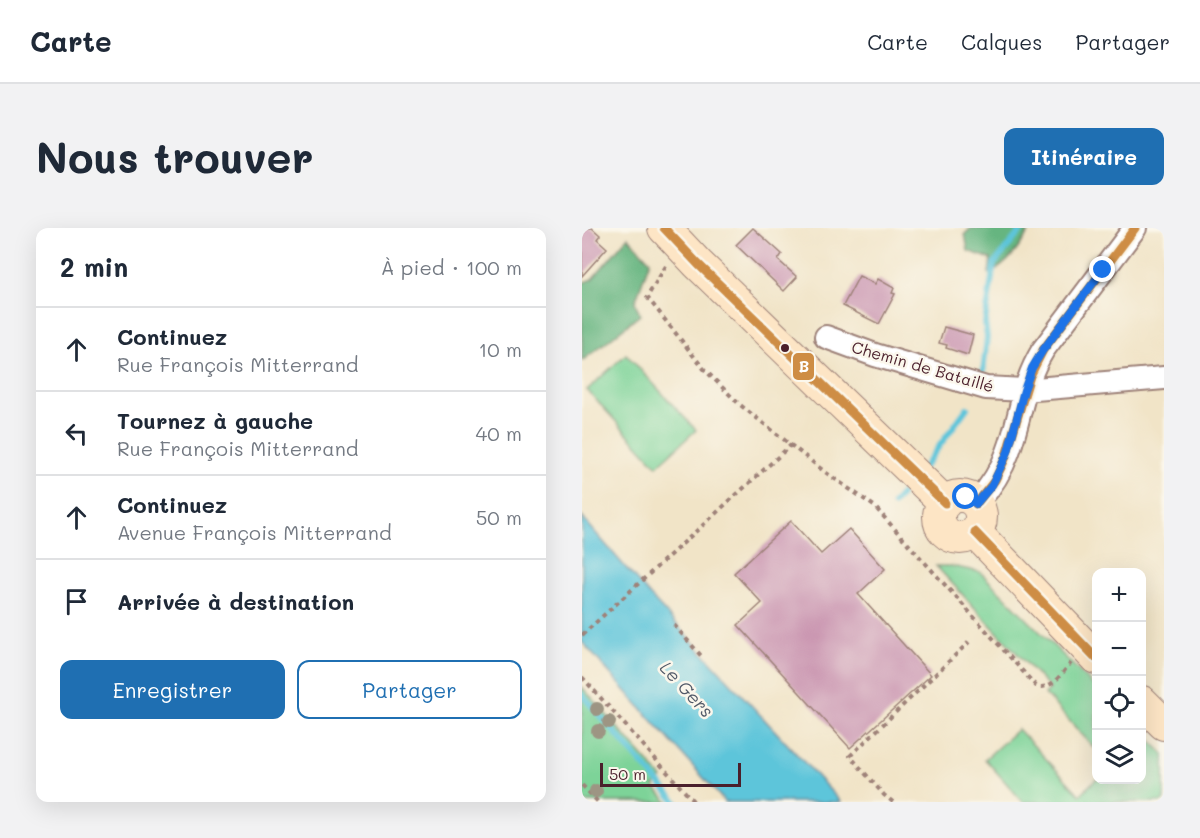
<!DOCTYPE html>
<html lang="fr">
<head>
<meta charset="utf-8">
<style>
	body { margin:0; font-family:Mali,sans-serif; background:#f2f2f3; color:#1f2937 }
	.controls { position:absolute; right:18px; bottom:18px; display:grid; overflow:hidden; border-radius:12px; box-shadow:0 6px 24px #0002 }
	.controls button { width:54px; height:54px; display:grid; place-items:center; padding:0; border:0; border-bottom:2px solid #e0e1e3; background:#fff; color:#1f2937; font:30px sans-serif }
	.scale { position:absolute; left:18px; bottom:15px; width:141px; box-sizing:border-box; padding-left:6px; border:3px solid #4a1f2b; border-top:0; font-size:16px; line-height:21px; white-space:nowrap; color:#4a1f2b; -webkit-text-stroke:4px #fbf7ec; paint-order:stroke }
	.stop { position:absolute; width:18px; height:18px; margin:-14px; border:4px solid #1a73e8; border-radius:50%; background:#fff }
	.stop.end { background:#1a73e8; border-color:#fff; box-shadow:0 2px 6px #0008 }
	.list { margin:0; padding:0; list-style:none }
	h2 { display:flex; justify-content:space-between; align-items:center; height:78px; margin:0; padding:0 24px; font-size:26px }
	h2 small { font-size:20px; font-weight:400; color:#747a83 }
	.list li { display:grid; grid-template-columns:39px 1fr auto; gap:18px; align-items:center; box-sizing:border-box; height:84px; padding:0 24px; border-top:2px solid #e0e1e3 }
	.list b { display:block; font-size:22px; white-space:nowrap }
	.list p { margin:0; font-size:20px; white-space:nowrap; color:#747a83 }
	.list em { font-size:20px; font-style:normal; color:#747a83 }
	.actions { display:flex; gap:12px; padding:18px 24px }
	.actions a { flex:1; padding:14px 0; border:2px solid #1f6fb2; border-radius:12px; text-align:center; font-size:21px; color:#1f6fb2 }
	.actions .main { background:#1f6fb2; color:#fff }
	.icon { flex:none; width:33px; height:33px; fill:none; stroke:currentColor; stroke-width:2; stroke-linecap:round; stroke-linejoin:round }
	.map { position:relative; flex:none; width:582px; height:574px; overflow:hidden; border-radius:12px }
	header { display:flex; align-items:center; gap:36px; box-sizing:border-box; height:84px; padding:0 30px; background:#fff; border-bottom:2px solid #e0e1e3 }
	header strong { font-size:28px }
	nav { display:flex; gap:33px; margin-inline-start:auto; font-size:21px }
	.intro { display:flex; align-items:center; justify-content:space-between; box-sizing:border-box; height:144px; padding:0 36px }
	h1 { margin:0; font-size:42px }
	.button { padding:15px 27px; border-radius:12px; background:#1f6fb2; color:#fff; font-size:21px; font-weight:700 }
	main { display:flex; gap:36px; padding:0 36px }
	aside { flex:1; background:#fff; border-radius:12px; box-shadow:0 6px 24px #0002 }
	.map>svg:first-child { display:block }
	.green { fill:#7dd398; stroke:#647962; stroke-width:1.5 }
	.forest { fill:#66b580; stroke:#586a56; stroke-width:1.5 }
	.water { fill:#5dc5da; stroke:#547282; stroke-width:1.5 }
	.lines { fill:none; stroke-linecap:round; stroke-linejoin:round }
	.stream { stroke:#5dc5da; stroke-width:6 }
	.building { fill:#ca96b1 }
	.street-casing { stroke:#9e8279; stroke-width:26 }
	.secondary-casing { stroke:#9e8279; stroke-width:34 }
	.path { stroke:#9e8279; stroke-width:4; stroke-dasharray:4.5 4.5; stroke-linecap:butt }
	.street { stroke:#fff; stroke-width:22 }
	.secondary { stroke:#fde5c5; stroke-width:32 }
	.bus-1-casing { stroke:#fbf7ec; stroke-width:14 }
	.bus-1 { stroke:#ce8d44; stroke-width:9 }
	.tree { fill:#9d9583 }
	.route { stroke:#1a73e8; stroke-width:8 }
	.bus-dot { fill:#4a1f2b; stroke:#fbf7ec; stroke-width:2 }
	.labels { text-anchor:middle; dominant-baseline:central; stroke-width:5; stroke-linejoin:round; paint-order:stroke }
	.street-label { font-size:16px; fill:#4a1f2b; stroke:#fbf7ec }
	.water-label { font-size:18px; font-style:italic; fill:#515968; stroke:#fbf7ec }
	.line-badge { stroke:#fbf7ec; stroke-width:2 }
	.badge-label { font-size:16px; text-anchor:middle; font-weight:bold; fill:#fff }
</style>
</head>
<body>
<header>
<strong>Carte</strong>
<nav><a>Carte</a><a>Calques</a><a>Partager</a></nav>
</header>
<div class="intro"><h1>Nous trouver</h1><a class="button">Itinéraire</a></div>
<main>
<aside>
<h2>2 min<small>À pied · 100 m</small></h2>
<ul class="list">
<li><svg class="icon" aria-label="ahead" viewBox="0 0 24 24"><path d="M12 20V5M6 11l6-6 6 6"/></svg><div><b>Continuez</b><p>Rue François Mitterrand</p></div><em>10 m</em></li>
<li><svg class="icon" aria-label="left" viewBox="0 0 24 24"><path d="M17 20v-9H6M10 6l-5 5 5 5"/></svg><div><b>Tournez à gauche</b><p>Rue François Mitterrand</p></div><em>40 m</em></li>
<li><svg class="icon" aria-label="ahead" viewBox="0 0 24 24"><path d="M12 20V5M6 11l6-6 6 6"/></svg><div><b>Continuez</b><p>Avenue François Mitterrand</p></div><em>50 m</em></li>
<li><svg class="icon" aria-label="arrive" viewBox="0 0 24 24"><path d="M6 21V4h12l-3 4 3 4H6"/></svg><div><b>Arrivée à destination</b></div></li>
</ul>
<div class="actions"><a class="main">Enregistrer</a><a>Partager</a></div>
</aside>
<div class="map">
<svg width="582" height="574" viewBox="0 0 582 574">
	<rect width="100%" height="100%" fill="#fbf7ec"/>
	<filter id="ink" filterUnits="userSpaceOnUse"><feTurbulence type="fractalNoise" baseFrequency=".0167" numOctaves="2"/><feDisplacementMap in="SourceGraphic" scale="12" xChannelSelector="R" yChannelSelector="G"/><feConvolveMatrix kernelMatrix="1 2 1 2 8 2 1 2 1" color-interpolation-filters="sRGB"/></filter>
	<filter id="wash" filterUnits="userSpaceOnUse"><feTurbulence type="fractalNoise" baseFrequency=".008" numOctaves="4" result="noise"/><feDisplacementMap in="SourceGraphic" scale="24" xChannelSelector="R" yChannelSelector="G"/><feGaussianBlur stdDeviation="1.35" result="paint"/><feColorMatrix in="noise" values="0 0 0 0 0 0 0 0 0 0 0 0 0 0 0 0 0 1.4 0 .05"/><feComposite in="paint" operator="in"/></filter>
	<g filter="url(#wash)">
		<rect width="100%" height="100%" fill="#f1e4c7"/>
		<path class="green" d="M 44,126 L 114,202 L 75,238 L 5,162 Z
			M 354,338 L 369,338 L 398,344 L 514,460 L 514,522 L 463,466 L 468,461 Z
			M 0,459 L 80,550 L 72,558 L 86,574 L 0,574 Z
			M 436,501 L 498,567 L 514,551 L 560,552 L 560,504 L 582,526 L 582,572 L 580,574 L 441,574 L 403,531 Z"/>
		<path class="forest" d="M 389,0 L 449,0 C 439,17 426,38 407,45 L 409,31 L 386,23 L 383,6 Z
			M 46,9 L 68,33 L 53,74 L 58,87 L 0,133 L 0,55 L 10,51 Z"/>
		<path class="water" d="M 0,289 L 70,370 L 259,574 L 143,574 L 0,414 Z"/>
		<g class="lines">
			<path class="stream" d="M 401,145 L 405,109 L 403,95 L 412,36 L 441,0
				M 342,239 L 385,180
				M 311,276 L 319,267
				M 0,467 L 94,574"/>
		</g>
		<g id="blocks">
			<path class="building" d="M 0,0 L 10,0 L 18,7 L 15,11 L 25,20 L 0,48 Z
				M 171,0 L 200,26 L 196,32 L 215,49 L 202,63 L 154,17 Z
				M 277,48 L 293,56 L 296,51 L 312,60 L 310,65 L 313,66 L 297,96 L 261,78 Z
				M 362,99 L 391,107 L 386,127 L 364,120 L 365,117 L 357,115 Z
				M 209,293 L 239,326 L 267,301 L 303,341 L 276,366 L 349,447 L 268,520 L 156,397 L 180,375 L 152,345 Z"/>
		</g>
	</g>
	<g filter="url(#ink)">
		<use href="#blocks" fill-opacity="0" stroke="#9e8279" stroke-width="1.5"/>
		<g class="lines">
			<g class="street-casing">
				<path id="street" d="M 244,109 L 293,127 L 404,160 L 442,162 L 582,150
					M 394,276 C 408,260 419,244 426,224 C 440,187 439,158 461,122 L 553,0"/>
			</g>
			<g class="secondary-casing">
				<path id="secondary" d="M 82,0 L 116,36 L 363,275
					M357 289a21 21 0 1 1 42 0a21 21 0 1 1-42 0Z
					M 393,304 L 514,430
					M 560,474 L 582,496"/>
			</g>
			<path class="path" d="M 84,38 L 65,69 L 122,141 L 157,176 L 243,244 L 292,278 L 454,458 C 469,463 479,446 489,435
				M 92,397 L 121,430
				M 0,407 L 209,217
				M 0,449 L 112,574
				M 0,557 L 16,574
				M 311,574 L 302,567 L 268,528 L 387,414"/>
			<use href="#street" class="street"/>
			<use href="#secondary" class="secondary"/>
			<g class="bus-1-casing">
				<path id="bus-1" d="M 82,0 L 116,36 L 363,275
					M 394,276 L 413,252 L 423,231 L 448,148 L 461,122 L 553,0
					M 393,304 L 514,430"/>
			</g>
			<use href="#bus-1" class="bus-1"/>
		</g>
		<g class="tree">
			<circle cx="15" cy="481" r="7"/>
			<circle cx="27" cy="494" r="7"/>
			<circle cx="16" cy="503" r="7"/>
			<circle cx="14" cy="563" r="7"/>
		</g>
	</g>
	<g class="lines" filter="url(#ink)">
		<path class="route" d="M 384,269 L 394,276 L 410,257 L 426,224 L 442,162 L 450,140 L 461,122 L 521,42"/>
	</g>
	<circle class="bus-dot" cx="203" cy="120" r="5"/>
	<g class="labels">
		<g class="street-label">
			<text transform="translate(341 138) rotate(16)">Chemin de Bataillé</text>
		</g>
		<g class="water-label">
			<text transform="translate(105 461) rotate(47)">Le Gers</text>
		</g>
	</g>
	<rect class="line-badge" x="210" y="124" width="23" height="29" rx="6" fill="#ce8d44"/>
	<g class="badge-label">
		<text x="222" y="144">B</text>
	</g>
</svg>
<div class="controls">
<button>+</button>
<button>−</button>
<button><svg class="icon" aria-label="locate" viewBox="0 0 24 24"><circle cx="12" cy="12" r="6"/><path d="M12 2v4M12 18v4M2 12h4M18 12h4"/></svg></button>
<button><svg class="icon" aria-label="layers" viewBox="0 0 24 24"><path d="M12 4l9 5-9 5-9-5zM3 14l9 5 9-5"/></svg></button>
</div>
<div class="scale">50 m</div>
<div class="stop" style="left:384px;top:269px"></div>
<div class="stop end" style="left:521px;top:42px"></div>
</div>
</main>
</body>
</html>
